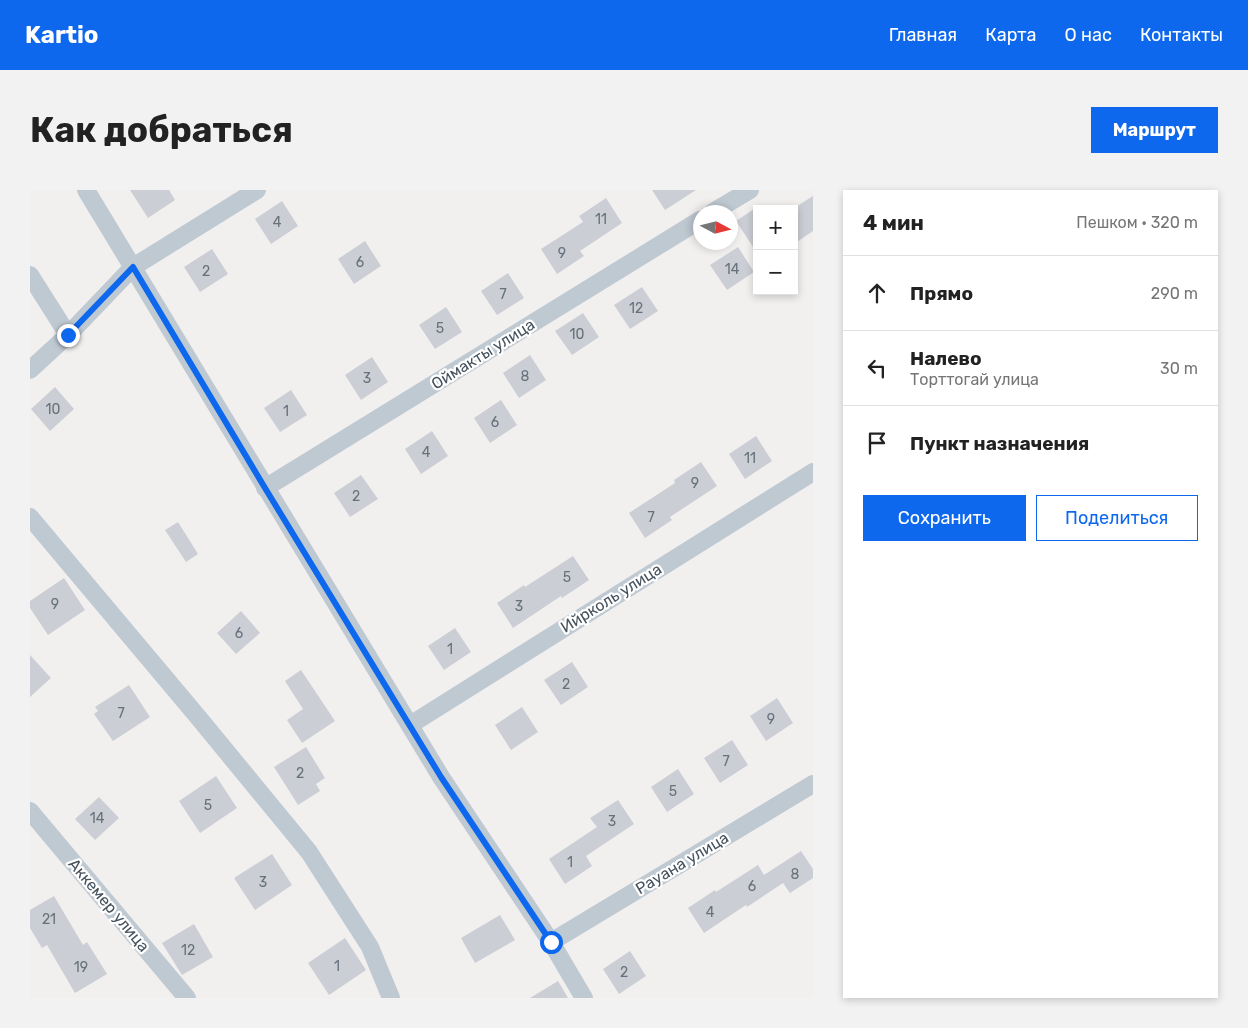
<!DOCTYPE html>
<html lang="ru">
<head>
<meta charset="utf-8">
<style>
	body { margin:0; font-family:Rubik,sans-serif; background:#f2f2f2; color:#222 }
	.controls { position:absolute; right:15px; top:15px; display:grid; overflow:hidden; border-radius:0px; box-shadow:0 2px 8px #0003 }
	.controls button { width:45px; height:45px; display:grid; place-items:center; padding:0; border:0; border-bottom:1px solid #e0e0e0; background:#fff; color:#222; font:25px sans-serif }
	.compass { position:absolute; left:663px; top:15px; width:45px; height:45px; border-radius:50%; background:#fff; box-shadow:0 2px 8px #0003; rotate:97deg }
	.stop { position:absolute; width:15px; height:15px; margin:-11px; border:4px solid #0d68ee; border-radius:50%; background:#fff }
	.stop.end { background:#0d68ee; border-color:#fff; box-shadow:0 1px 5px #0008 }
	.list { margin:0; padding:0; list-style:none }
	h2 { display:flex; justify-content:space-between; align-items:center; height:65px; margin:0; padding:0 20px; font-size:21px }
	h2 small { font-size:16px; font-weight:400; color:#767676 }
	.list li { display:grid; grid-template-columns:32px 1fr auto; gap:15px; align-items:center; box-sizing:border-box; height:75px; padding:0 20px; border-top:1px solid #e0e0e0 }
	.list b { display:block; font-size:19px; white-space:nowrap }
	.list p { margin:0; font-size:16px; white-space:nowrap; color:#767676 }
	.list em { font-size:16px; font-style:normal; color:#767676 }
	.actions { display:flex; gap:10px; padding:15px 20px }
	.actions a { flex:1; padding:11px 0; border:1px solid #0d68ee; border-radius:0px; text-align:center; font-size:18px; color:#0d68ee }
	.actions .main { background:#0d68ee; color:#fff }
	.icon { flex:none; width:28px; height:28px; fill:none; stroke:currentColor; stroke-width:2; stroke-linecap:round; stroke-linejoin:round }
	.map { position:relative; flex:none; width:783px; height:808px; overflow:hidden; border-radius:0px }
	header { display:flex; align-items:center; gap:30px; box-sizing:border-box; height:70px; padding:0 25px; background:#0d68ee; color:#fff }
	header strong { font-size:24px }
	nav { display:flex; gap:28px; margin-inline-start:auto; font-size:18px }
	.intro { display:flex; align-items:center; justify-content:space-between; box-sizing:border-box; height:120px; padding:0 30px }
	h1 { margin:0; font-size:35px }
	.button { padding:12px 22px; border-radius:0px; background:#0d68ee; color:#fff; font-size:18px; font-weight:700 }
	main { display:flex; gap:30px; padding:0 30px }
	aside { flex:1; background:#fff; border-radius:0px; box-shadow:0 2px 8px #0003 }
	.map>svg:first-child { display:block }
	.building { fill:#cbced4 }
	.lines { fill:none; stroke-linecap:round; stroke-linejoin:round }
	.minor { stroke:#bfc9d2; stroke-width:18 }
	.route { stroke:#0d68ee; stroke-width:6 }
	.labels { text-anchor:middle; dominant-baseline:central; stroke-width:4.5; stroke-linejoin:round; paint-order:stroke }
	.number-label { font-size:14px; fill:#67717c }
	.street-label { font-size:16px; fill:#46525e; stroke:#fff }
</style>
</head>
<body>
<header>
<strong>Kartio</strong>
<nav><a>Главная</a><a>Карта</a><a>О нас</a><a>Контакты</a></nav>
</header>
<div class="intro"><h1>Как добраться</h1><a class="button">Маршрут</a></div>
<main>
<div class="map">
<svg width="783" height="808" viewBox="0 0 783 808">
	<rect width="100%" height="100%" fill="#f2efef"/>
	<path class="building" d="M 100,0 L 139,0 L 145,10 L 118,28 Z
		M 622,0 L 666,0 L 635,20 Z
		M 783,6 L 783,41 L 764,54 L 764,18 Z
		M 576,8 L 592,33 L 550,61 L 554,66 L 527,84 L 511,59 L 553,32 L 549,26 Z
		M 252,11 L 268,36 L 241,54 L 225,29 Z
		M 727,17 L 727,63 L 706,31 Z
		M 335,51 L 351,76 L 324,94 L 308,69 Z
		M 708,57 L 724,82 L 697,100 L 680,75 Z
		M 182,59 L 198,84 L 170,102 L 154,77 Z
		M 478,83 L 494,108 L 467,125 L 451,101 Z
		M 612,97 L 628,121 L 600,139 L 584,115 Z
		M 416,117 L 432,142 L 405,159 L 389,135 Z
		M 553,123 L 569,147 L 542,165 L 525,141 Z
		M 500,165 L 516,190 L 489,208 L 473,183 Z
		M 342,167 L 358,192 L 331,210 L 315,185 Z
		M 25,197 L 44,219 L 20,241 L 1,219 Z
		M 261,200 L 277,225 L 250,242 L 234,218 Z
		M 471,210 L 487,235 L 460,253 L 444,228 Z
		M 402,241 L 418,266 L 391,284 L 375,259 Z
		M 726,246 L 742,271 L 715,289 L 699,264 Z
		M 671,272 L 687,296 L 640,327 L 642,330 L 615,348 L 599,323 L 645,293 L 644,290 Z
		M 331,285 L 348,309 L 320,327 L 304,303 Z
		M 148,332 L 168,364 L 156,372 L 135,340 Z
		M 543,366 L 559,390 L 532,408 L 531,406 L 483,438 L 467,413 L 494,395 L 495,397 Z
		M 34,388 L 55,420 L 18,445 L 0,418 L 0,411 Z
		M 211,421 L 230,443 L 206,464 L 187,443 Z
		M 425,438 L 441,462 L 414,480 L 398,456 Z
		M 0,465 L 21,488 L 0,507 Z
		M 542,472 L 558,497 L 531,515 L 514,490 Z
		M 271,480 L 305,531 L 272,553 L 257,530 L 273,519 L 255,491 Z
		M 99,495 L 120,527 L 83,551 L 64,524 L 68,521 L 65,517 Z
		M 747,508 L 763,533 L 736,551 L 720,526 Z
		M 492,517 L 508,542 L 481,560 L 465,535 Z
		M 702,550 L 718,575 L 690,593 L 674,568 Z
		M 276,557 L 295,588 L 286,594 L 290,601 L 268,615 L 244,577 Z
		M 648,579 L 664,604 L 637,622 L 621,597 Z
		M 186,586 L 207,618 L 170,643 L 149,611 Z
		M 69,607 L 89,628 L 65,650 L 45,629 Z
		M 588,610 L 604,634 L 556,666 L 562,676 L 535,694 L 519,669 L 567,637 L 560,628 Z
		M 771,661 L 783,679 L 783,688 L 760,703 L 753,693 L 717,717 L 716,715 L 674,743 L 658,718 L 685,700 L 686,702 L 728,675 L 734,685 Z
		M 242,664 L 262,695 L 225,720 L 204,688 Z
		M 24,706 L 53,755 L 57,752 L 77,784 L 45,803 L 17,755 L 12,758 L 0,738 L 0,720 Z
		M 470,725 L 485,750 L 445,773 L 431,748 Z
		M 164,734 L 183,767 L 152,785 L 132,753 Z
		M 315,748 L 336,780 L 299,805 L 278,773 Z
		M 600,761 L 616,786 L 589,804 L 573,779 Z
		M 528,791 L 538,808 L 500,808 Z"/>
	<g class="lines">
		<path class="minor" d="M 56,0 L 411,587 L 521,752 L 554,808
			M 683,22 L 720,0
			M 0,85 L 38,145
			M 0,180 L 38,145 L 103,77 L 227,0
			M 235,298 L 670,30
			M 0,327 L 168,527 L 279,662 L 340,757 L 361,808
			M 380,535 L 783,282
			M 0,621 L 157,808
			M 521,752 L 783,594"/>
	</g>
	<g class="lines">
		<path class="route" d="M 38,145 L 103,77 L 235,298 L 411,587 L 521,752"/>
	</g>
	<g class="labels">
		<g class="number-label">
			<text x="571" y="29">11</text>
			<text x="247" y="32">4</text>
			<text x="532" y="63">9</text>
			<text x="330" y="72">6</text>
			<text x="702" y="79">14</text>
			<text x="176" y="81">2</text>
			<text x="473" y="104">7</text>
			<text x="606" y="118">12</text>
			<text x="410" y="138">5</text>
			<text x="547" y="144">10</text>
			<text x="495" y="186">8</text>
			<text x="337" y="188">3</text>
			<text x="23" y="219">10</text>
			<text x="256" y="221">1</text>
			<text x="465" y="232">6</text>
			<text x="396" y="262">4</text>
			<text x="720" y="268">11</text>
			<text x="665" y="293">9</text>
			<text x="326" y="306">2</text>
			<text x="621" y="327">7</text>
			<text x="537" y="387">5</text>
			<text x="25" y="414">9</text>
			<text x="489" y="416">3</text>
			<text x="209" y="443">6</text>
			<text x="420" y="459">1</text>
			<text x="536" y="494">2</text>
			<text x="91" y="523">7</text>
			<text x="741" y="529">9</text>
			<text x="696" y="571">7</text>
			<text x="270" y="583">2</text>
			<text x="643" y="601">5</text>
			<text x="178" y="615">5</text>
			<text x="67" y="628">14</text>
			<text x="582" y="631">3</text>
			<text x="540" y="672">1</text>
			<text x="765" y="684">8</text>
			<text x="233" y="692">3</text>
			<text x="722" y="696">6</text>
			<text x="680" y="722">4</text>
			<text x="19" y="729">21</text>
			<text x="158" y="760">12</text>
			<text x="307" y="776">1</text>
			<text x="51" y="777">19</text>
			<text x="594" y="782">2</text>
		</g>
		<g class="street-label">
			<text transform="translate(453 164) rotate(-32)">Оймакты улица</text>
			<text transform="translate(581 408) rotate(-32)">Ийрколь улица</text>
			<text transform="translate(652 673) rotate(-31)">Рауана улица</text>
			<text transform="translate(79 715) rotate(50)">Аккемер улица</text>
		</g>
	</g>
</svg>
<div class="controls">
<button>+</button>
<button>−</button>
</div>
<svg class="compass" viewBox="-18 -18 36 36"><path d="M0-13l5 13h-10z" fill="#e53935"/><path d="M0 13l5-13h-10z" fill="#767676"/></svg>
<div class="stop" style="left:521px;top:752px"></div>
<div class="stop end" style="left:38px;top:145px"></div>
</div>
<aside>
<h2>4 мин<small>Пешком · 320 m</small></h2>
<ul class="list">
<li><svg class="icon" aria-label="ahead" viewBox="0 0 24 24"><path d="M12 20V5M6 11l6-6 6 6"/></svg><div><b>Прямо</b></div><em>290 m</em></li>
<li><svg class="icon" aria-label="left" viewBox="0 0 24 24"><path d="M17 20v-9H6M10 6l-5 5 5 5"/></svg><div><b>Налево</b><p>Торттогай улица</p></div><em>30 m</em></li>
<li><svg class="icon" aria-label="arrive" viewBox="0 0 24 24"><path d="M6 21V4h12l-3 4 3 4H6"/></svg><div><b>Пункт назначения</b></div></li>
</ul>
<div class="actions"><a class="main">Сохранить</a><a>Поделиться</a></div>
</aside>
</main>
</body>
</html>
